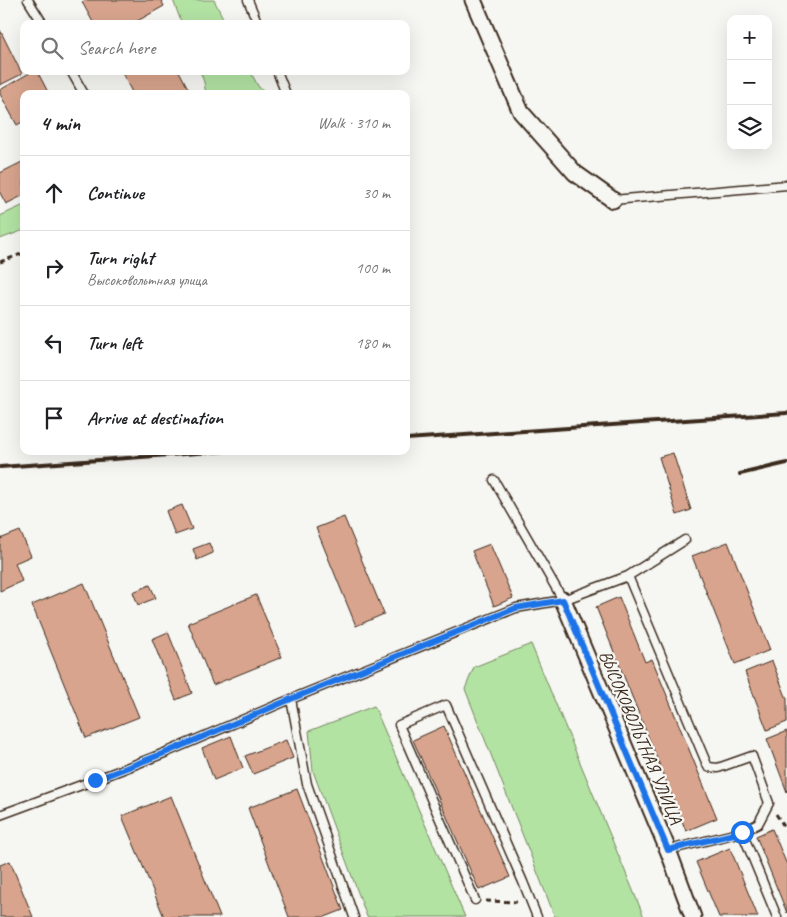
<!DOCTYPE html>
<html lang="en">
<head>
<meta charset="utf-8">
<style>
	body { margin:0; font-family:Caveat,sans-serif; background:#f2f2f2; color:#202124 }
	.controls { position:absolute; right:15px; top:15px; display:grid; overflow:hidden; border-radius:10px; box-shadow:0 5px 20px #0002 }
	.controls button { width:45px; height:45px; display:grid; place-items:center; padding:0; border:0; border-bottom:1px solid #e0e0e0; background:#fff; color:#202124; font:25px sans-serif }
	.stop { position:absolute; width:15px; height:15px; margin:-11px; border:4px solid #1a73e8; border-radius:50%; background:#fff }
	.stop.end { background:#1a73e8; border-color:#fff; box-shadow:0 1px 5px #0008 }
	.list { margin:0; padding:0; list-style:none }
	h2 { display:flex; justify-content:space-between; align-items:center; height:65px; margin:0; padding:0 20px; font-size:21px }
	h2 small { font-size:16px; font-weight:400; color:#757577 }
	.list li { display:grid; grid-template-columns:32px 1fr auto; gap:15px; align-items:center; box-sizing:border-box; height:75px; padding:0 20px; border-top:1px solid #e0e0e0 }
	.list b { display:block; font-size:19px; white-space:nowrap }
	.list p { margin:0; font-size:16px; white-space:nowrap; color:#757577 }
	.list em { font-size:16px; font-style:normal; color:#757577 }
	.icon { flex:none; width:28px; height:28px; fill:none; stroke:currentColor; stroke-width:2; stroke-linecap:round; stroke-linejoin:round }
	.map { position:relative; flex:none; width:787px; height:917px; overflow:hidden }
	.search { position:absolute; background:#fff; box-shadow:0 5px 20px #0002; left:20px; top:20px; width:390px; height:55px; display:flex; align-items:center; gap:12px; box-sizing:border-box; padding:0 18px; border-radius:10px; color:#757577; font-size:19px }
	.panel { position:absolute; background:#fff; box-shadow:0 5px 20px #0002; left:20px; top:90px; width:390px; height:365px; border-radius:10px }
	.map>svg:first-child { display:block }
	.green { fill:#b2e3a3; stroke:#768660 }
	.building { fill:#d8a48d; stroke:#3b2a1e }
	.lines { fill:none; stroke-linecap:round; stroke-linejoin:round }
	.lane-casing { stroke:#3b2a1e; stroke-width:11 }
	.street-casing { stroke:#3b2a1e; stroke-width:19 }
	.path { stroke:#3b2a1e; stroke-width:3; stroke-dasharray:5 4; stroke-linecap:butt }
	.lane { stroke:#f6f6f2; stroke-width:8 }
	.street { stroke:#f6f6f2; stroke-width:15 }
	.rail { stroke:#3b2a1e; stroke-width:4 }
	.route { stroke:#1a73e8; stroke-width:6 }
	.labels { text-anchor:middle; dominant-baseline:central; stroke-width:4.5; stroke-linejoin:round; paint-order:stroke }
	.street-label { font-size:18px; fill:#3b2a1e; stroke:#f6f6f2 }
</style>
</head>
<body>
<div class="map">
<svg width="787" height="917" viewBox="0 0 787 917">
	<rect width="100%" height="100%" fill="#f6f6f2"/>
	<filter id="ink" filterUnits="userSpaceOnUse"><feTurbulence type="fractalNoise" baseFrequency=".02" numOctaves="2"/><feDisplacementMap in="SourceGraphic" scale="10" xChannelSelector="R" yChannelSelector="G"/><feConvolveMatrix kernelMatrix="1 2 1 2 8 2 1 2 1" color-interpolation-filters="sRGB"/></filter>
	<g filter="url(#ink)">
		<path class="green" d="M 173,0 L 214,0 L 226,24 L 182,24 Z
			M 200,71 L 250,71 L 258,86 L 266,94 L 206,94 L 204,82 Z
			M 24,205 L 24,230 L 0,239 L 0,216 Z
			M 531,644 L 644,917 L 555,917 L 465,689 L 474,667 Z
			M 374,706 L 465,917 L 367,917 L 313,771 L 309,731 Z"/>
		<path class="building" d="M 86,0 L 161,0 L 164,6 L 132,24 L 94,24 L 82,2 Z
			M 0,30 L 22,74 L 0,85 Z
			M 33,71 L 37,71 L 49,94 L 24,94 L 24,121 L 17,125 L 0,94 L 0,90 Z
			M 121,71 L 179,71 L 191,94 L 133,94 Z
			M 24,161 L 24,195 L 6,204 L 0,193 L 0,173 Z
			M 673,453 L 691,510 L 677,515 L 659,457 Z
			M 182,505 L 192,529 L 175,535 L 166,511 Z
			M 344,517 L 384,614 L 356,626 L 316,528 Z
			M 20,531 L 31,556 L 15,563 L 22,581 L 0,591 L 0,539 Z
			M 728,542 L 770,650 L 735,664 L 692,556 Z
			M 209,543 L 213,553 L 197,560 L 193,549 Z
			M 490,544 L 513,598 L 494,606 L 472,551 Z
			M 84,583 L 139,717 L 86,738 L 32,605 Z
			M 150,585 L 156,598 L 138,605 L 133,592 Z
			M 256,595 L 282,657 L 213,685 L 188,623 Z
			M 619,597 L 645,662 L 652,659 L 717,818 L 686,831 L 596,607 Z
			M 168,632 L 192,693 L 176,700 L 152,639 Z
			M 772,661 L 787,699 L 787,722 L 767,730 L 745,672 Z
			M 444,726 L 510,877 L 479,890 L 413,740 Z
			M 787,731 L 787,792 L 767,739 Z
			M 231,736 L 243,768 L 214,780 L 202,748 Z
			M 286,740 L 293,758 L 253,774 L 245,756 Z
			M 297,789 L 343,910 L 325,917 L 289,917 L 248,808 Z
			M 171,796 L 220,917 L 164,917 L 122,816 Z
			M 772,829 L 787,865 L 787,913 L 756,836 Z
			M 730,848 L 758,917 L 719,917 L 696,862 Z
			M 10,861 L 33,917 L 0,917 L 0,865 Z"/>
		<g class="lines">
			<g class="lane-casing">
				<path id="lane" d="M 28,0 L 43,24
					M 248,0 L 258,24
					M 71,71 L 84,94
					M 277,71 L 286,94
					M 613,200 L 787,185
					M 494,480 L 563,600
					M 628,576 L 708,767 L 718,768 L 752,756 L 769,803 L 758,824 L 742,832 L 668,850
					M 291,699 L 307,784 L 354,917
					M 0,815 L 95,780 L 167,752 L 291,699 L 516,608 L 563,600 L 628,576 L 685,540
					M 742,832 L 777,917
					M 475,900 L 399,725 L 446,705 L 523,882 L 537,917"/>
			</g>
			<g class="street-casing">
				<path id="street" d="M 473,0 L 521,112 L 575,173 L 613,200
					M 563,600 L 668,850 L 693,917"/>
			</g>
			<path class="path" d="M 0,262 L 24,253
				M 776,814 L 787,831
				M 486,901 L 517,902"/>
			<use href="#lane" class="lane"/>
			<use href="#street" class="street"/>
			<path class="rail" d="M 406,439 L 787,413
				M 0,467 L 226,451
				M 740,474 L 787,463"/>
		</g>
	</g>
	<g class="lines" filter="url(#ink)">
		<path class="route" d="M 95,780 L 167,752 L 291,699 L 516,608 L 563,600 L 668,850 L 742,832"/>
	</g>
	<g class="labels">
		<g class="street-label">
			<text transform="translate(641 737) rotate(67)">ВЫСОКОВОЛЬТНАЯ УЛИЦА</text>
		</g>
	</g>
</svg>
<div class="controls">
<button>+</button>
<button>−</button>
<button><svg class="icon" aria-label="layers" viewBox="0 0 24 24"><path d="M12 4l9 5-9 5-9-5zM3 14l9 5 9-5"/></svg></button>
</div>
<div class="stop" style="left:742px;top:832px"></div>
<div class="stop end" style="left:95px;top:780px"></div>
<div class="search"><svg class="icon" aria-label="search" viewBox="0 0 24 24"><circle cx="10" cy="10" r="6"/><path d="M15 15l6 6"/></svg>Search here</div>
<section class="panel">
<h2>4 min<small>Walk · 310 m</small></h2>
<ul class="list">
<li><svg class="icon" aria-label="ahead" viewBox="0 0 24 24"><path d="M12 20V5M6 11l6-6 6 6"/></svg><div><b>Continue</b></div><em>30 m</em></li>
<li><svg class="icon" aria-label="right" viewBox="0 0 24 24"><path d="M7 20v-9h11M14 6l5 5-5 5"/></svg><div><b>Turn right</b><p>Высоковольтная улица</p></div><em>100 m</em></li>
<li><svg class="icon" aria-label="left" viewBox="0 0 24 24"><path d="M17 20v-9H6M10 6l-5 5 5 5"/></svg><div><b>Turn left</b></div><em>180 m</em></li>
<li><svg class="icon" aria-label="arrive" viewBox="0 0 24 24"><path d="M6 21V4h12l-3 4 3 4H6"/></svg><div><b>Arrive at destination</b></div></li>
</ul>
</section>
</div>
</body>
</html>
